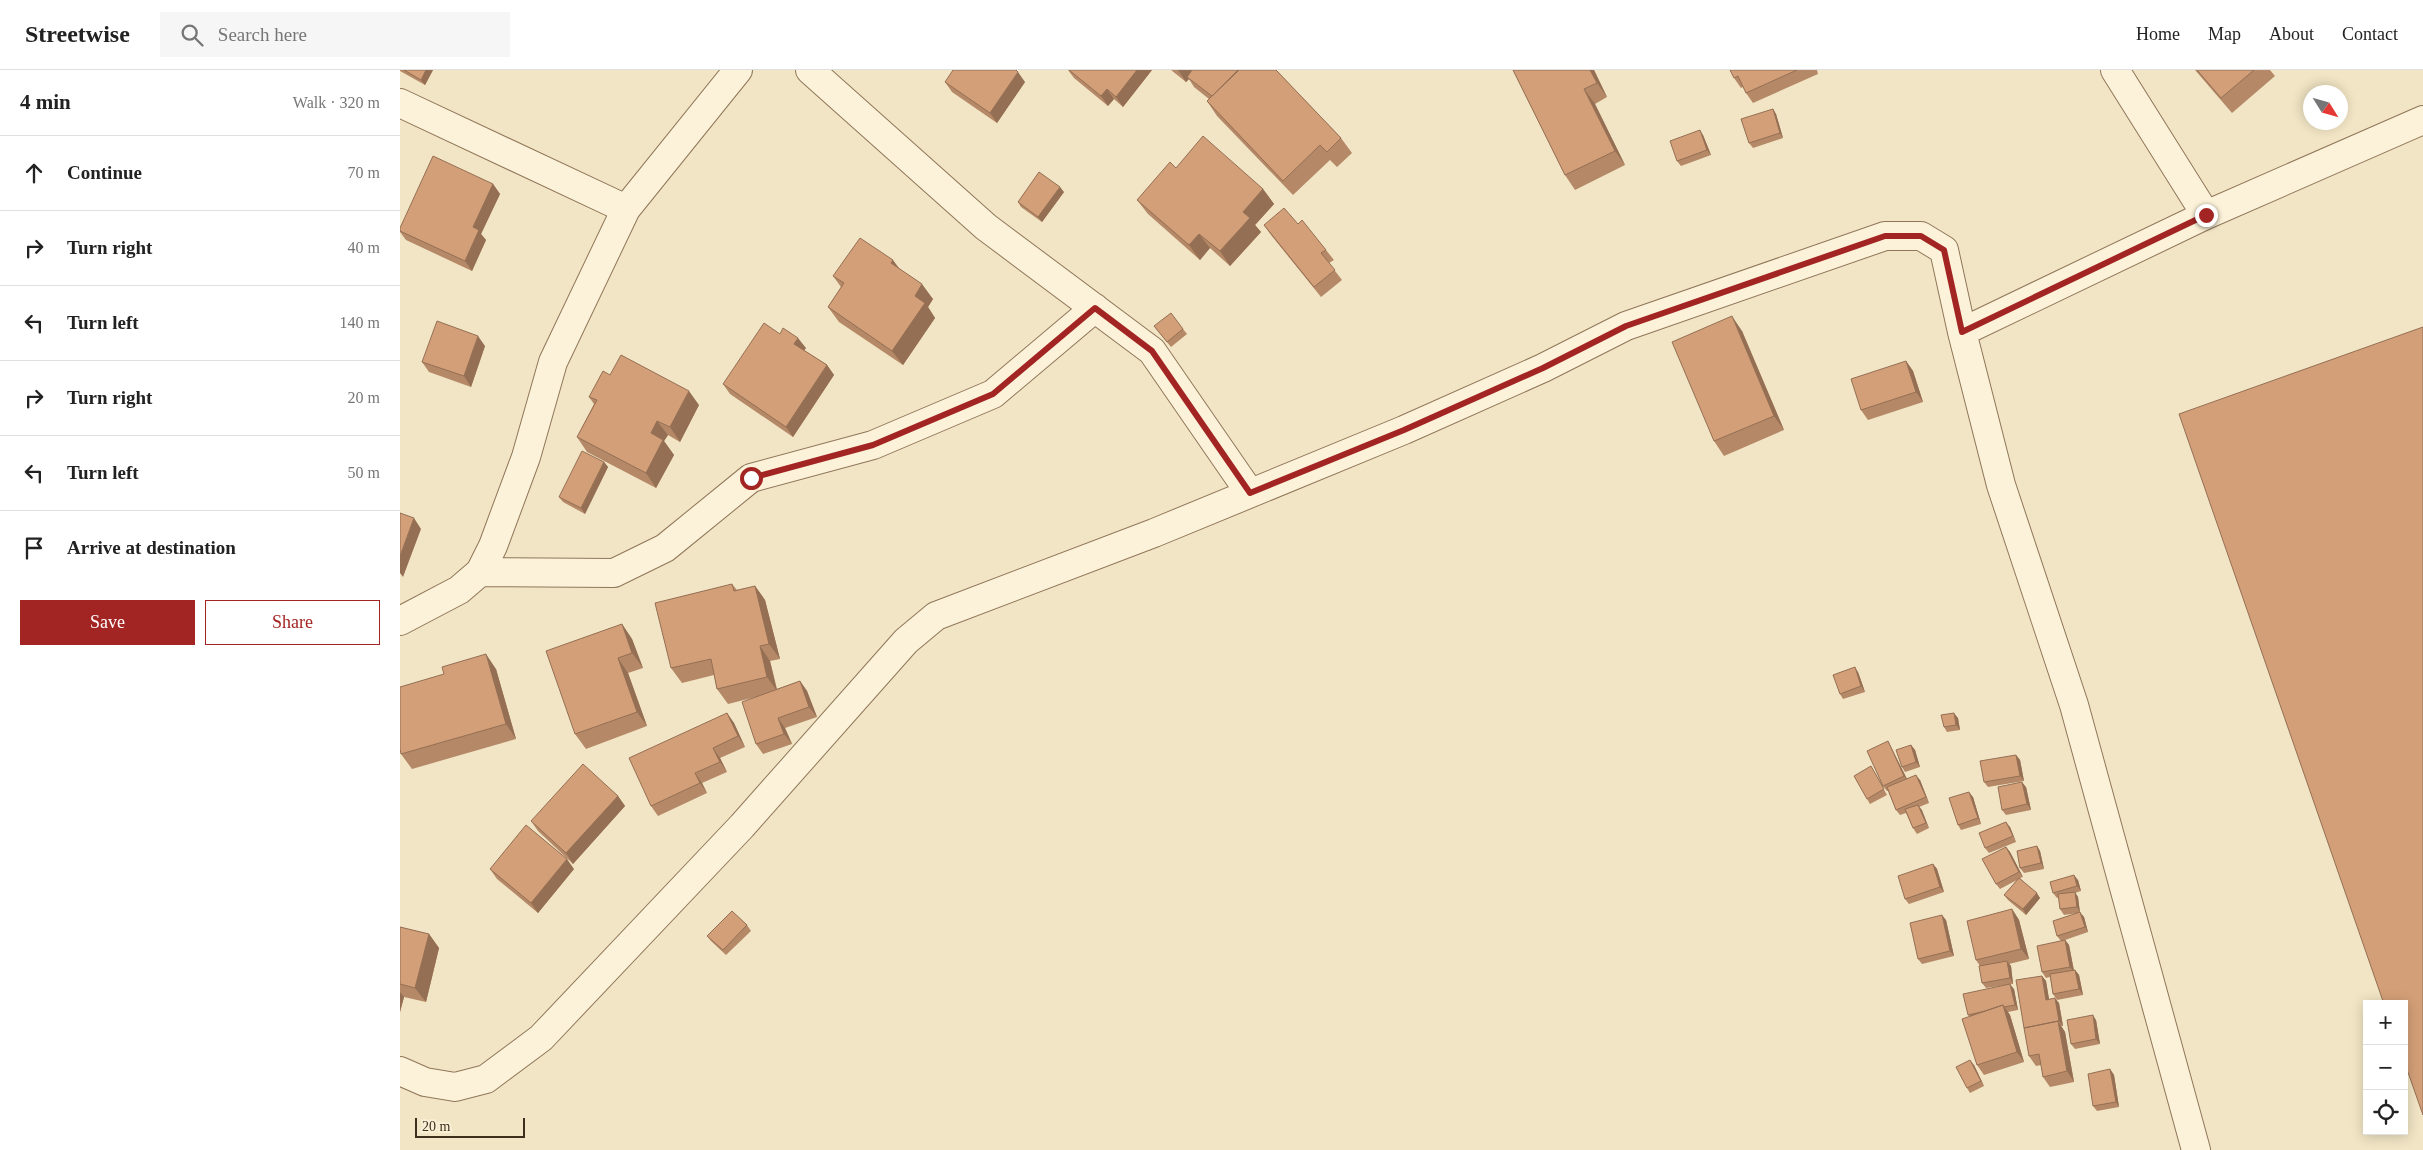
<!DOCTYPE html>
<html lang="en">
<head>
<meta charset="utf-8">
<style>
	body { margin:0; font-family:Georgia,serif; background:#f6f6f6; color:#222 }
	.controls { position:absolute; right:15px; bottom:15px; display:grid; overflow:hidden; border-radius:0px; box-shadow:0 2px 12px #0003 }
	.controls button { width:45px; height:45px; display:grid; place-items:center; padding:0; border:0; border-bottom:1px solid #e0e0e0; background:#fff; color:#222; font:25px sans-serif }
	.compass { position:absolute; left:1903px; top:15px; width:45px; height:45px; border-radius:50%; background:#fff; box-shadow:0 2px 12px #0003; rotate:127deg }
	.scale { position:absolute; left:15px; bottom:12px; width:110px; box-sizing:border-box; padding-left:5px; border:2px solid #3e2e1e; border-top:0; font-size:14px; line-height:18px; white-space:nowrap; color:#3e2e1e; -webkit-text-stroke:4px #f9efd5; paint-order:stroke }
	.stop { position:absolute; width:15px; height:15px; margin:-11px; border:4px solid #a32523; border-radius:50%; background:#fff }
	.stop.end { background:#a32523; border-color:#fff; box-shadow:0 1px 5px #0008 }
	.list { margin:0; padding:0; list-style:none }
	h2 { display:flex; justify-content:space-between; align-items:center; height:65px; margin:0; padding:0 20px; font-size:21px }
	h2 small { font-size:16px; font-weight:400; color:#767676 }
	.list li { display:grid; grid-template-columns:32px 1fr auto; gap:15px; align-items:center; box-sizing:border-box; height:75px; padding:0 20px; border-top:1px solid #e0e0e0 }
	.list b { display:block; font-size:19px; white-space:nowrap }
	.list em { font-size:16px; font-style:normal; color:#767676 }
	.actions { display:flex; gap:10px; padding:15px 20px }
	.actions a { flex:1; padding:11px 0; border:1px solid #a32523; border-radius:0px; text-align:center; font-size:18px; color:#a32523 }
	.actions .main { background:#a32523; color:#fff }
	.icon { flex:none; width:28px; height:28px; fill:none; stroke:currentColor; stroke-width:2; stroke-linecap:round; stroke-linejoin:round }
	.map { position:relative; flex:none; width:2023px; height:1080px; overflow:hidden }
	header { display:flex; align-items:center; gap:30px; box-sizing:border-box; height:70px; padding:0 25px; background:#fff; border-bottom:1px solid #e0e0e0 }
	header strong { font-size:24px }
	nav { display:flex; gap:28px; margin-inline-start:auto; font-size:18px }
	.search { width:350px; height:45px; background:#f6f6f6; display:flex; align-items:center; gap:12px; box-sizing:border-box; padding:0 18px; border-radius:0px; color:#767676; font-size:19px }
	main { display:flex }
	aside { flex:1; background:#fff }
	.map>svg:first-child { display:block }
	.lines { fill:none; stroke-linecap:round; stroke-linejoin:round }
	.street-casing { stroke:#8f7659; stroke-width:30 }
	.street { stroke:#fcf2d9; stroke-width:28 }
	.wall { fill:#b58967 }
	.shaded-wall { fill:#946f54 }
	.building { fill:#d39f78; stroke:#946f54 }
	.route { stroke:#a32523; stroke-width:6 }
</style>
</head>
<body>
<header>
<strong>Streetwise</strong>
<div class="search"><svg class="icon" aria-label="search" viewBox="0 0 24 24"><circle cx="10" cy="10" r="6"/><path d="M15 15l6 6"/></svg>Search here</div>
<nav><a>Home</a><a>Map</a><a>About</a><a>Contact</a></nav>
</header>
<main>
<aside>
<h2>4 min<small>Walk · 320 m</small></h2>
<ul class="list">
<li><svg class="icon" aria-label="ahead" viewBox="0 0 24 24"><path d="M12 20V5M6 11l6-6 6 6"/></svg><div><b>Continue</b></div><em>70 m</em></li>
<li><svg class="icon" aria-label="right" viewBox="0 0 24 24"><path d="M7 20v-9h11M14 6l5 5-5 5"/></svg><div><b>Turn right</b></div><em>40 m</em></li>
<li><svg class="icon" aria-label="left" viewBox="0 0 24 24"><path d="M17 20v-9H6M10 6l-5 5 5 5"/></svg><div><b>Turn left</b></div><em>140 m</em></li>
<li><svg class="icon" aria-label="right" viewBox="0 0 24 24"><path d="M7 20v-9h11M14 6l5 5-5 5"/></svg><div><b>Turn right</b></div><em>20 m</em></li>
<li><svg class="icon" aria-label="left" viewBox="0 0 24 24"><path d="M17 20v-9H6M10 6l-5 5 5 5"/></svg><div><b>Turn left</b></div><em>50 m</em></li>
<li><svg class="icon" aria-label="arrive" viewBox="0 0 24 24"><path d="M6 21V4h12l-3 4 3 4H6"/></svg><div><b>Arrive at destination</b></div></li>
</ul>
<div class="actions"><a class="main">Save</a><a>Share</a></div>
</aside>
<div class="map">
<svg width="2023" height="1080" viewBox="0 0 2023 1080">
	<rect width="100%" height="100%" fill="#f2e5c5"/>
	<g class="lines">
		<g class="street-casing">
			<path id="street" d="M 410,0 L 586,157 L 752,281 L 850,423
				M 1715,0 L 1806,145
				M 0,33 L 226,139
				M 1562,262 L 1806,145 L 2023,50
				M 80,502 L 214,503 L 265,478 L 351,408 L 473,375 L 593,324 L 695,238
				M 0,551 L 59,520 L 80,502 L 93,476 L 126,387 L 153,292 L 226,139 L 338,0
				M 0,1001 L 25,1012 L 55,1017 L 86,1009 L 141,968 L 342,756 L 506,571 L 536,546 L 754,463 L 1004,360 L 1143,298 L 1226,256 L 1485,166 L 1521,166 L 1544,180 L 1562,262 L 1601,415 L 1674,635 L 1796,1080"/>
		</g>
		<use href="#street" class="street"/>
	</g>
	<path class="wall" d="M 0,0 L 33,0 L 25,15 L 0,1 Z
		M 668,0 L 752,0 L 723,37 L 714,29 L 708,36 L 674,8 Z
		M 771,0 L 876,0 L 941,68 L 952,83 L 937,97 L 930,90 L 893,125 L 817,46 L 807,31 L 809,29 L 794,17 L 789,9 L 786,12 Z
		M 1113,0 L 1194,0 L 1207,27 L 1195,34 L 1225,95 L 1175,120 L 1165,105 Z
		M 1330,0 L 1417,0 L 1418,4 L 1353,33 L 1346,23 L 1343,17 L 1341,18 L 1334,8 Z
		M 1795,0 L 1870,0 L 1875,6 L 1832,43 Z
		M 545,12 L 625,12 L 597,53 L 552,22 Z
		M 1373,39 L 1376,44 L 1383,68 L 1353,78 L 1349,73 Z
		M 1303,65 L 1311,85 L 1281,96 L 1277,91 Z
		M 776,98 L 863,119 L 874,134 L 855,155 L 861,162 L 830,196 L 810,178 L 800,190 L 748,144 L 737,130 Z
		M 93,114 L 100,124 L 81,164 L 86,170 L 72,201 L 6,170 L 0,162 L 0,158 Z
		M 664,122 L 642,152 L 621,137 L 618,132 Z
		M 898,154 L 926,180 L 934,190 L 929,193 L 942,210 L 921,227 L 871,165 L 864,155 Z
		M 499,199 L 533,229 L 528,237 L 535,248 L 503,295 L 439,252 L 428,237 L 441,217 L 433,206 Z
		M 754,256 L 783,259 L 787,264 L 771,277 Z
		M 1342,261 L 1384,360 L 1324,386 L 1314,371 Z
		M 380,264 L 406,278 L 404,280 L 427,295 L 434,305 L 393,367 L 330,324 L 323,314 Z
		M 85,276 L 71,317 L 29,302 L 22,292 Z
		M 1506,291 L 1513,301 L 1523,332 L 1468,350 L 1461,340 Z
		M 210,305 L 299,335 L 280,372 L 268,365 L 264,371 L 274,385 L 256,418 L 187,382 L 177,367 L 194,334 L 189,327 Z
		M 204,392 L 208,397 L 185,444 L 163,432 L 159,427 Z
		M 332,514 L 337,520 L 355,516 L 365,530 L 380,589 L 370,591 L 377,619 L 400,611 L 407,621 L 417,647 L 385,658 L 392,674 L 363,684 L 356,674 L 356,627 L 328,634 L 317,619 L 314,605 L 282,613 L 271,598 Z
		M 222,554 L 232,569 L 243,598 L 228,603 L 247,656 L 186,679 L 175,664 Z
		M 96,599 L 116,669 L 12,699 L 1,684 Z
		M 1458,602 L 1465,622 L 1443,629 L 1440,624 Z
		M 327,643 L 334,653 L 345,677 L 320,688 L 327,702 L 302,713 L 307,723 L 258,746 L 251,736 Z
		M 1558,648 L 1560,660 L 1547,662 L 1544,657 Z
		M 1488,671 L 1507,709 L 1520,710 L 1529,733 L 1519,737 L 1529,758 L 1517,764 L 1513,758 L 1506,743 L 1500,745 L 1496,740 L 1488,721 L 1487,721 L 1483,716 Z
		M 1511,675 L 1515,680 L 1520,697 L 1505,702 L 1502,697 Z
		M 1616,685 L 1620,690 L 1624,711 L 1588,717 L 1584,712 Z
		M 1471,696 L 1487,725 L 1470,734 L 1467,729 Z
		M 1626,717 L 1631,740 L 1606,745 L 1602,740 Z
		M 218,726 L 225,736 L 173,794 L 138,761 L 131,751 Z
		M 1573,727 L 1581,754 L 1561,760 L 1558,755 Z
		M 1610,757 L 1616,772 L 1589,783 L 1585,778 Z
		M 1637,776 L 1640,781 L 1644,799 L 1624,803 L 1620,798 Z
		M 1606,777 L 1610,782 L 1623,807 L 1620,808 L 1640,828 L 1626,845 L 1608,830 L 1604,825 L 1617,810 L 1600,819 L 1596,814 Z
		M 1533,794 L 1537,799 L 1544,822 L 1509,834 L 1505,829 Z
		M 90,799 L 174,799 L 138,843 L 97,809 Z
		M 1678,810 L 1681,821 L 1675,823 L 1678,827 L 1680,843 L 1684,847 L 1688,862 L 1665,870 L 1669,875 L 1674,900 L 1675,900 L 1679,905 L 1683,925 L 1657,930 L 1653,924 L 1650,907 L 1646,908 L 1642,902 L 1661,871 L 1657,866 L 1678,843 L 1664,845 L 1660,839 L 1659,827 L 1657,828 L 1653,823 Z
		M 1612,839 L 1619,850 L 1629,889 L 1609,894 L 1611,896 L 1613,914 L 1586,918 L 1582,913 L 1580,896 L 1576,890 Z
		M 1546,850 L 1554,886 L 1522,894 L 1518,889 Z
		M 347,855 L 351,861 L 326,885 L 311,871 L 307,866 Z
		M 0,857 L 29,864 L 39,878 L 26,932 L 4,927 L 0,942 Z
		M 1642,906 L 1646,911 L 1649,929 L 1659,933 L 1663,956 L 1661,956 L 1665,962 L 1674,1012 L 1650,1017 L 1643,1007 L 1641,995 L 1636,996 L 1629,986 L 1624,958 Z
		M 1614,919 L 1618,940 L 1608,942 L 1610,945 L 1624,992 L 1584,1005 L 1577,995 L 1569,946 L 1568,945 Z
		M 1696,950 L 1700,974 L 1675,979 L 1671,974 Z
		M 1574,995 L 1584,1016 L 1570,1023 L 1567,1018 Z
		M 1710,999 L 1714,1005 L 1719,1037 L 1697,1041 L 1693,1036 Z"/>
	<path class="shaded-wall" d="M 26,0 L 33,0 L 25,15 L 21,10 Z
		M 737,0 L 752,0 L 723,37 L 716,27 Z
		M 778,0 L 795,0 L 787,7 L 789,9 L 786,12 Z
		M 1190,0 L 1194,0 L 1207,27 L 1197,13 Z
		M 618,2 L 625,12 L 597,53 L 590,43 Z
		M 707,19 L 714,29 L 708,36 L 701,26 Z
		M 1184,19 L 1195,34 L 1225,95 L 1215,81 Z
		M 1373,39 L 1376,44 L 1383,68 L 1380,63 Z
		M 1300,60 L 1303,65 L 1311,85 L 1307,80 Z
		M 93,114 L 100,124 L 81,164 L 86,170 L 72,201 L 65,191 L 73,157 Z
		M 660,117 L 664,122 L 642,152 L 638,147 Z
		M 863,119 L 874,134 L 855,155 L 861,162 L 830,196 L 820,181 L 843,142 Z
		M 799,164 L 810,178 L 800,190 L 789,175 Z
		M 493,190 L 504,205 L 491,193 Z
		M 522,214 L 533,229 L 528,237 L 535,248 L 503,295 L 492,281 L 515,226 Z
		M 1332,246 L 1342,261 L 1384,360 L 1374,346 Z
		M 78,266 L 85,276 L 71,317 L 64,306 Z
		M 398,268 L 406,278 L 401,284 L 394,274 Z
		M 1506,291 L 1513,301 L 1523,332 L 1516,322 Z
		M 427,295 L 434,305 L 393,367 L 386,357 Z
		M 289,321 L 299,335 L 280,372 L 270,357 Z
		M 257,351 L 268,365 L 264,371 L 274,385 L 256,418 L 246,403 L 251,363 Z
		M 204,392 L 208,397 L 185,444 L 181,438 Z
		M 14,448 L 21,459 L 3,507 L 0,503 L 0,486 Z
		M 355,516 L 365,530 L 380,589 L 369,574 Z
		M 222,554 L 232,569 L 243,598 L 232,583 Z
		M 360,576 L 370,591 L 377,621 L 367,607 Z
		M 86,584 L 96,599 L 116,669 L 106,654 Z
		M 218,588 L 228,603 L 247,656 L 237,642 Z
		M 1455,597 L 1458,602 L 1465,622 L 1461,616 Z
		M 400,611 L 407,621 L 417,647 L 409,637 Z
		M 327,643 L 334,653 L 345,677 L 338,666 Z
		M 1554,643 L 1558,648 L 1560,660 L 1556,655 Z
		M 378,648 L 385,658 L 392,674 L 384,664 Z
		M 1488,671 L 1508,711 L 1504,706 Z
		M 1511,675 L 1515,680 L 1520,697 L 1516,692 Z
		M 313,678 L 320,688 L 327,702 L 320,692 Z
		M 1616,685 L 1620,690 L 1624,711 L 1620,706 Z
		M 295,703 L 302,713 L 307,723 L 300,713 Z
		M 1516,705 L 1520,710 L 1529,733 L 1526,727 Z
		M 1622,712 L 1626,717 L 1631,740 L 1627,734 Z
		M 1569,722 L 1573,727 L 1581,754 L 1578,748 Z
		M 218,726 L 225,736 L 173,794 L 166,783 Z
		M 1518,735 L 1522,740 L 1529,758 L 1526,753 Z
		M 1606,752 L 1610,757 L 1616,772 Z
		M 1637,776 L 1640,781 L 1644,799 L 1641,793 Z
		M 1606,777 L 1610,782 L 1623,807 L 1619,802 Z
		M 167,789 L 174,799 L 138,843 L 131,833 Z
		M 1533,794 L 1537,799 L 1544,822 L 1540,817 Z
		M 1674,805 L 1678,810 L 1681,821 L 1677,816 Z
		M 1675,822 L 1678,827 L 1680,843 L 1677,837 Z
		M 1637,823 L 1640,828 L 1626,845 L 1623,839 Z
		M 1612,839 L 1619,850 L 1629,889 L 1621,879 Z
		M 1680,842 L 1684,847 L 1688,862 L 1685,857 Z
		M 1542,845 L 1546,850 L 1554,886 L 1550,881 Z
		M 29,864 L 39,878 L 26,932 L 15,918 Z
		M 1665,870 L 1669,875 L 1674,902 L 1670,897 Z
		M 1607,891 L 1611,896 L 1613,914 L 1610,908 Z
		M 1675,900 L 1679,905 L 1683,925 L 1679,919 Z
		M 1642,906 L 1646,911 L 1650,935 L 1646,930 Z
		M 1610,914 L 1614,919 L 1618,940 L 1615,935 Z
		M 0,922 L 4,927 L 0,942 Z
		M 1655,928 L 1659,933 L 1663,956 L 1659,951 Z
		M 1603,935 L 1610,945 L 1624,992 L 1617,982 Z
		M 1693,945 L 1696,950 L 1700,974 L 1696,969 Z
		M 1658,951 L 1665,962 L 1674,1012 L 1667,1001 Z
		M 1570,990 L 1574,995 L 1584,1016 L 1581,1011 Z
		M 1710,999 L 1714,1005 L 1719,1037 L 1716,1032 Z"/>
	<path class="building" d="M 4,0 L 26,0 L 21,10 Z
		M 553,0 L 616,0 L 618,2 L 590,43 L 545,12 Z
		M 669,0 L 737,0 L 716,27 L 707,19 L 701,26 Z
		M 792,0 L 838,0 L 812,26 L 787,7 Z
		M 839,0 L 876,0 L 941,68 L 927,82 L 920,75 L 883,111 L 807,31 Z
		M 1113,0 L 1190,0 L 1197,13 L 1184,19 L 1215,81 L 1165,105 Z
		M 1330,0 L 1397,0 L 1346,23 L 1338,6 L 1334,8 Z
		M 1797,0 L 1854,0 L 1821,28 Z
		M 1373,39 L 1380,63 L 1349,73 L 1341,49 Z
		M 1300,60 L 1307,80 L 1277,91 L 1270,71 Z
		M 803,66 L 863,119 L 843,142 L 850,148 L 820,181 L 799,164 L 789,175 L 737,130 L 770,92 L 776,98 Z
		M 33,86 L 93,114 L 73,157 L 79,160 L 65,191 L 0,161 L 0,158 Z
		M 639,102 L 660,117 L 638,147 L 618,132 Z
		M 884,138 L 898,154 L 902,150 L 926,180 L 921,183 L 935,200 L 914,217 L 864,155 Z
		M 460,168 L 493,190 L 491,193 L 522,214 L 515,226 L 525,233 L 492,281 L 428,237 L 444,213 L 433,206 Z
		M 771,243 L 783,259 L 767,272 L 754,256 Z
		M 1332,246 L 1374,346 L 1314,371 L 1272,272 Z
		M 37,251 L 78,266 L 64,306 L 22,292 Z
		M 364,253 L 380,264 L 383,258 L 398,268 L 394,274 L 427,295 L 386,357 L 323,314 Z
		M 2023,257 L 2023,1045 L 2004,991 L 2004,934 L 1984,934 L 1779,344 Z
		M 221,285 L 289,321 L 270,357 L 257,351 L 251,363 L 263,370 L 246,403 L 177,367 L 197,330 L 189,327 L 203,301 L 210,305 Z
		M 1506,291 L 1516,322 L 1461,340 L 1451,309 Z
		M 182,381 L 204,392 L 181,438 L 159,427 Z
		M 0,443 L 14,448 L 0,486 Z
		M 332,514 L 334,521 L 355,516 L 369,574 L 360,576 L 367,607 L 317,619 L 311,589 L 271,598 L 255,533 Z
		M 222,554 L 232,583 L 218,588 L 237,642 L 175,664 L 146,581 Z
		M 86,584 L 106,654 L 1,684 L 0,679 L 0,617 L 44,604 L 42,597 Z
		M 1455,597 L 1461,616 L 1440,624 L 1433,605 Z
		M 400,611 L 409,637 L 378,648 L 384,664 L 356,674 L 342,632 Z
		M 327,643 L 338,666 L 313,678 L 320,692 L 295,703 L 300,713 L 251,736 L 229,688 Z
		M 1554,643 L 1556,655 L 1544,657 L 1541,645 Z
		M 1488,671 L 1504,706 L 1483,716 L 1467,681 Z
		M 1511,675 L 1516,692 L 1502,697 L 1496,680 Z
		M 1616,685 L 1620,706 L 1584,712 L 1580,691 Z
		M 183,694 L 218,726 L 166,783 L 131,751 Z
		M 1471,696 L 1484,719 L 1467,729 L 1454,706 Z
		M 1516,705 L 1526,727 L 1496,740 L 1487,717 Z
		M 1622,712 L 1627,734 L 1602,740 L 1598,717 Z
		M 1569,722 L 1578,748 L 1558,755 L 1549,728 Z
		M 1518,735 L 1526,753 L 1513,758 L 1505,739 Z
		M 1606,752 L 1613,766 L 1585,778 L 1579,763 Z
		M 126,755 L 167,789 L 131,833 L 90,799 Z
		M 1637,776 L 1641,793 L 1620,798 L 1617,781 Z
		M 1606,777 L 1619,802 L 1596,814 L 1582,789 Z
		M 1533,794 L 1540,817 L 1505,829 L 1498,806 Z
		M 1674,805 L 1677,816 L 1653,823 L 1650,812 Z
		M 1619,808 L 1637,823 L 1623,839 L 1604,825 Z
		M 1675,822 L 1677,837 L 1660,839 L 1658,824 Z
		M 1612,839 L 1621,879 L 1576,890 L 1567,851 Z
		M 332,841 L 347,855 L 323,880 L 307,866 Z
		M 1680,842 L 1685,857 L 1657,866 L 1653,851 Z
		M 1542,845 L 1550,881 L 1518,889 L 1510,853 Z
		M 0,857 L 29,864 L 15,918 L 0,914 Z
		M 1665,870 L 1670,897 L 1642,902 L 1637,876 Z
		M 1607,891 L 1610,908 L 1582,913 L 1579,896 Z
		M 1675,900 L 1679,919 L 1653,924 L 1650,904 Z
		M 1642,906 L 1646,930 L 1655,928 L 1659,951 L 1624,958 L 1616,910 Z
		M 1610,914 L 1615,935 L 1604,937 L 1603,935 L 1585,941 L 1568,945 L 1563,924 Z
		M 1603,935 L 1617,982 L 1577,995 L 1562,949 Z
		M 1693,945 L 1696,969 L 1671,974 L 1667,950 Z
		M 1658,951 L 1667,1001 L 1643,1007 L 1639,984 L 1629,986 L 1624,958 Z
		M 1570,990 L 1581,1011 L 1567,1018 L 1556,997 Z
		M 1710,999 L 1716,1032 L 1693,1036 L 1688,1004 Z"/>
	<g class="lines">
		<path class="route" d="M 351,408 L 473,375 L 593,324 L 695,238 L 752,281 L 850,423 L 1004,360 L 1143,298 L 1226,256 L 1485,166 L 1521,166 L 1544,180 L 1562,262 L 1806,145"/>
	</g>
</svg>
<div class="controls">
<button>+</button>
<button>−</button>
<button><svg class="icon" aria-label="locate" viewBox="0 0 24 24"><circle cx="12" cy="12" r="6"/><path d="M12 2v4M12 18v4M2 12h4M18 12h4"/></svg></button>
</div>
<svg class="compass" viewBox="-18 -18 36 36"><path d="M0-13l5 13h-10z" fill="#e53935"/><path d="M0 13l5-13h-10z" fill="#767676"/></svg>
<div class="scale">20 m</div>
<div class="stop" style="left:351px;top:408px"></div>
<div class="stop end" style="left:1806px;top:145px"></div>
</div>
</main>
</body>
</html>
